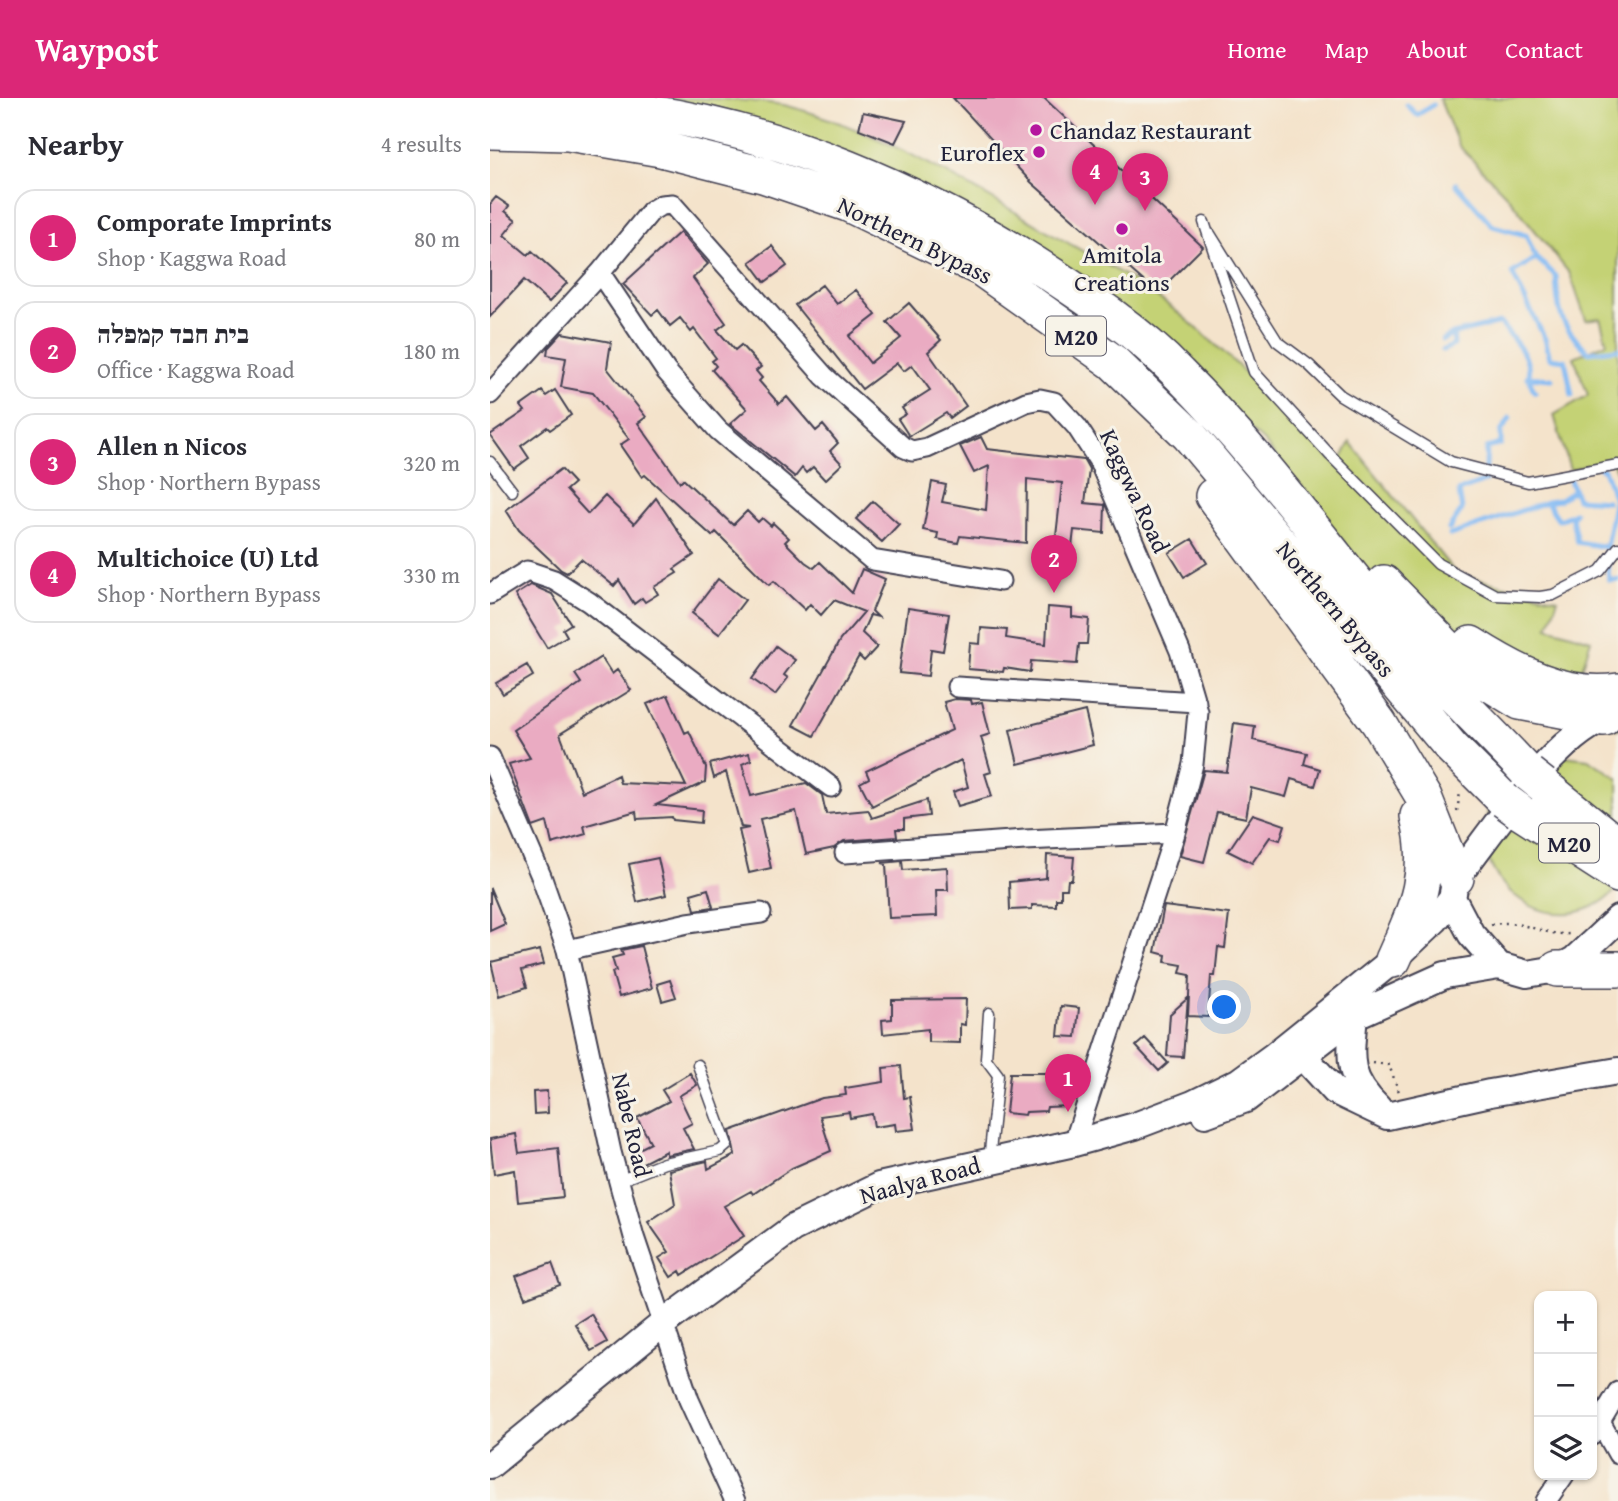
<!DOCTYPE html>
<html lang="en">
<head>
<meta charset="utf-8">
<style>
	body { margin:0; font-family:"Gentium Book Plus","Frank Ruhl Libre",serif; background:#f7f7f7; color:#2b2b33 }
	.controls { position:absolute; right:21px; bottom:21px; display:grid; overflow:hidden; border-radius:14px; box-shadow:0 2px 5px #0004 }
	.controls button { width:63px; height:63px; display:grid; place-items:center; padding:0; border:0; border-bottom:2px solid #e1e1e2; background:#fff; color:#2b2b33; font:35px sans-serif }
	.you { position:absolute; left:735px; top:910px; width:24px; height:24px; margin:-18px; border:5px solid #fff; border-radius:50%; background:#1a73e8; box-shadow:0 0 0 10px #1a73e833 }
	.badge { display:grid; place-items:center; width:46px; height:46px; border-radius:50%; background:#db2777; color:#fff; font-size:23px; font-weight:700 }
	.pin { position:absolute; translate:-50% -58px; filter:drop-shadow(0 2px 4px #0008) }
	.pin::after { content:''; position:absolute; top:37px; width:24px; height:21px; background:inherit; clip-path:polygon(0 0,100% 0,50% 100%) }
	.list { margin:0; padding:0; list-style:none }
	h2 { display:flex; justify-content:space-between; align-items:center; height:91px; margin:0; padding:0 28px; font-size:30px }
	h2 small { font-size:23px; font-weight:400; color:#7c7c81 }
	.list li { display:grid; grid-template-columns:46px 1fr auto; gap:21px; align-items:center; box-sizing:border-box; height:98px; margin:0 14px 14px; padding:0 14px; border:2px solid #e1e1e2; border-radius:21px }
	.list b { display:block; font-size:26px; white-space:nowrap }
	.list p { margin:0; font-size:23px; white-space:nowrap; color:#7c7c81 }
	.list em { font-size:23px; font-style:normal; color:#7c7c81 }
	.icon { flex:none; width:38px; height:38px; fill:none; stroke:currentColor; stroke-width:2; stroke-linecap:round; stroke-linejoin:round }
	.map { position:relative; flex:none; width:1128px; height:1403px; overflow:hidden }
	header { display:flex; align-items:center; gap:42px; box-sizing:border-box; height:98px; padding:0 35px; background:#db2777; color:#fff }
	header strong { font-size:33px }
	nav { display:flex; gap:38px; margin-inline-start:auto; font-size:24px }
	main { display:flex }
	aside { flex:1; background:#fff }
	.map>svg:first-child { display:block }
	.green { fill:#c4d274; stroke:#737a58; stroke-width:2 }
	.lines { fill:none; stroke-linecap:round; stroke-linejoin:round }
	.stream { stroke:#84bbf4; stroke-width:5 }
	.building { fill:#eaabc2 }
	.lane-casing { stroke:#423f51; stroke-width:13 }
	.street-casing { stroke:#423f51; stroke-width:23 }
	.secondary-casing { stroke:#423f51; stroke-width:30 }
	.highway-casing { stroke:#423f51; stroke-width:38 }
	.path { stroke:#423f51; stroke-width:2.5; stroke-dasharray:2 5; stroke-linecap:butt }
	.lane { stroke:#fff; stroke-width:10 }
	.street { stroke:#fff; stroke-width:19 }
	.secondary { stroke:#fff; stroke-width:26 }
	.highway { stroke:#fff; stroke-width:35 }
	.highway-bridge-casing { stroke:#423f51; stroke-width:38; stroke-linecap:butt }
	.highway-bridge { stroke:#fff; stroke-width:35 }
	.poi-dot { fill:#b5179e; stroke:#f7f3e8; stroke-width:2.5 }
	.labels { text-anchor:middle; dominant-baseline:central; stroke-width:6; stroke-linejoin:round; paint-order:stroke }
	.shield { fill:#f7f3e8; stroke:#62616f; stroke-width:2 }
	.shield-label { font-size:23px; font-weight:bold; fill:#22223b }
	.poi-label { font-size:24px; fill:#22223b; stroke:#f7f3e8; text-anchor:start }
	.street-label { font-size:24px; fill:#22223b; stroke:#f7f3e8 }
</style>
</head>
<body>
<header>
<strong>Waypost</strong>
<nav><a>Home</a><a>Map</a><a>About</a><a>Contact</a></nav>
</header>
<main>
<aside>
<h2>Nearby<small>4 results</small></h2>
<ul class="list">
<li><span class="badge">1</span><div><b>Comporate Imprints</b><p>Shop · Kaggwa Road</p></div><em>80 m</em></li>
<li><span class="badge">2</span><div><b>בית חבד קמפלה</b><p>Office · Kaggwa Road</p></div><em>180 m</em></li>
<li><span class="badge">3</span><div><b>Allen n Nicos</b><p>Shop · Northern Bypass</p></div><em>320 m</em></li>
<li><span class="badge">4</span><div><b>Multichoice (U) Ltd</b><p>Shop · Northern Bypass</p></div><em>330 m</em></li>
</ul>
</aside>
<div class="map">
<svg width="1128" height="1403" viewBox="0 0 1128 1403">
	<rect width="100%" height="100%" fill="#f7f3e8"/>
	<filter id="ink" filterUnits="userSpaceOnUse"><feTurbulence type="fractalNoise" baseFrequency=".0143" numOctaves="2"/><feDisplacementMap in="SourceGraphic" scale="14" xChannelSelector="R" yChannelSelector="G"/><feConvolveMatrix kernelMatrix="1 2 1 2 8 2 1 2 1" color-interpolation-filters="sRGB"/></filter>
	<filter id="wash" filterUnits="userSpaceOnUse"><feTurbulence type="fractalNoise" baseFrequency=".00686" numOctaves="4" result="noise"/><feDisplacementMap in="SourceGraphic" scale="28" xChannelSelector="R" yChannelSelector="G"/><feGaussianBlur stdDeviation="1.57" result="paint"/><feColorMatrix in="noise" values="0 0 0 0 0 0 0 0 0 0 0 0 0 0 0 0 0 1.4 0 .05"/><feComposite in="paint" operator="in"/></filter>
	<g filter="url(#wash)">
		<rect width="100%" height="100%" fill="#f4e3cb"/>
		<path class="green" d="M 151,0 C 198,0 248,0 294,7 C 388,31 482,89 566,138 C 608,162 653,186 691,217 C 747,263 797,316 848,368 L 860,344 L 966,476 L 1068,501 L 1058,529 L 1101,542 L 1089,580 L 1128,583 L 1128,631 L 1065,617 L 880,477 L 774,344 L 595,182 Z
			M 949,0 L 1128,0 L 1128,377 L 1121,361 L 1080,372 L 1064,317 L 1098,297 L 1084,259 L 1117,245 L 1110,220 L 1096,222 L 1080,176 L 1019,100 L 969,48 Z
			M 1067,657 L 1098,661 L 1128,680 L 1128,790 C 1063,860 955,771 1009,691 C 1015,683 1022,673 1031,668 C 1040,662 1056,660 1067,657 Z"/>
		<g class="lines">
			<path class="stream" d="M 917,7 L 927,17 L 943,7
				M 966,86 L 1003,128 L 1036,137 L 1046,160 L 1066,178 C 1068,216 1070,228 1099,254 L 1128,251
				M 1046,160 L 1022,175 L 1055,241 L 1060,260 L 1075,262 L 1082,297
				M 953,242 L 963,236 L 1010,225 C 1019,237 1036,253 1038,268 C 1040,280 1038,282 1045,294
				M 953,252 L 964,247 L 963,236
				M 1037,279 L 1062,281
				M 1110,370 L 1114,372 L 1125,401 L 1116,449 L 1119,482 L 1128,482
				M 1078,377 L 1087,401 L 1117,403
				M 1057,404 L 1069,402 L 1084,392
				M 1084,415 L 1082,421 L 1087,444 L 1116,449
				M 959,431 L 972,412 L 969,393 L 995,383 L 997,350 L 1011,346 L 1011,334 L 1020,320
				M 960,437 L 1057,404 L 1069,422 L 1085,415"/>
		</g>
		<g id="blocks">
			<path class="building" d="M 463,0 L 554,0 L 713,149 L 667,195 L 541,84 Z
				M 373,14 L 416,23 L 405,45 L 369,31 Z
				M 6,99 L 19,108 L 15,113 L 26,122 L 14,137 L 38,157 L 42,153 L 77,185 L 59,204 L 34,182 L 0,219 L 0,106 Z
				M 190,134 L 218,166 L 203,180 L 236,225 L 227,232 L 245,252 L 251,247 L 271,269 L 266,273 L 272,280 L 269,283 L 289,306 L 297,299 L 326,333 L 333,327 L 348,345 L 340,353 L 352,366 L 335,382 L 323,369 L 316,375 L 312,370 L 305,379 L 240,326 L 257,311 L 222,272 L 226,268 L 222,263 L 226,260 L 204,231 L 201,234 L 190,220 L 180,228 L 168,212 L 162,217 L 133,186 Z
				M 282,148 L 297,168 L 275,184 L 260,164 Z
				M 332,187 L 347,206 L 366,192 L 386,217 L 359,238 L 380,265 L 411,240 L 397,224 L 419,205 L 451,242 L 438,254 L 476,308 L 460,320 L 456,315 L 419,338 L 408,321 L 416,316 L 412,310 L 440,292 L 422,267 L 414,273 L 407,265 L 372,291 L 305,207 Z
				M 72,235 L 121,244 L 117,270 L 156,319 L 148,325 L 190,384 L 193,381 L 243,427 L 257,413 L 268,424 L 272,420 L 281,428 L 283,425 L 299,440 L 295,444 L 315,464 L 324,470 L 330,464 L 362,495 L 372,471 L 395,481 L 382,513 L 388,519 L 380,517 L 372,535 L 387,549 L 374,563 L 369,558 L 324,638 L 303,627 L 350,542 L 374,514 L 344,502 L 331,517 L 320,506 L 315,512 L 284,483 L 279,487 L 226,434 L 222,438 L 155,377 L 152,379 L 130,347 L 139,341 L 103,295 L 71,289 L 76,260 L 57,257 L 58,250 Z
				M 65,292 L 81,317 L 60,332 L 57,329 L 31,348 L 39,360 L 24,371 L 0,337 L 35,313 L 31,308 L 52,293 L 56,298 Z
				M 491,339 L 497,351 L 594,362 L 599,371 L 595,405 L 615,407 L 614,435 L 584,432 L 582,449 L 565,447 L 572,385 L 537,381 L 536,445 L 470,438 L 468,445 L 447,441 L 448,435 L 433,432 L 442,384 L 456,387 L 452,404 L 496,412 L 499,368 L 484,375 L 470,348 Z
				M 71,371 L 84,385 L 76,392 L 98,416 L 115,398 L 144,426 L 166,400 L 204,457 L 184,471 L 187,475 L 164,489 L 168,496 L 155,504 L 152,500 L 144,506 L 129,482 L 124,488 L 91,461 L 77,475 L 71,472 L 29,432 L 16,412 Z
				M 383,403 L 409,426 L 392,444 L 366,421 Z
				M 702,441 L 717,465 L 694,479 L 679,455 Z
				M 228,481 L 255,502 L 229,536 L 202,515 Z
				M 41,487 L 62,496 L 81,526 L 73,531 L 77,538 L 57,550 L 25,497 Z
				M 558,509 L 582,511 L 582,519 L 599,521 L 597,546 L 589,546 L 587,566 L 541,563 L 540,574 L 514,570 L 513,574 L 478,571 L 480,545 L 490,546 L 491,530 L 517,532 L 516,540 L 556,546 Z
				M 418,510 L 459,516 L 453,553 L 441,551 L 438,578 L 409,575 Z
				M 286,548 L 305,562 L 294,577 L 298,580 L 285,597 L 262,581 Z
				M 111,559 L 122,576 L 127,572 L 141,592 L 70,636 L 92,694 L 128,677 L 130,685 L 196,688 L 157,606 L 178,597 L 195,635 L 199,633 L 216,669 L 215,684 L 166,707 L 212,712 L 211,725 L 183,722 L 182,719 L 147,721 L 146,713 L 94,728 L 96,736 L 62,746 L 57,724 L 43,729 L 19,666 L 40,660 L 23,632 L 91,585 L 85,576 Z
				M 37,567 L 43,578 L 13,596 L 6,585 Z
				M 465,601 L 481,602 L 482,606 L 492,604 L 500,636 L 491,639 L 501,674 L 495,676 L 502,698 L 468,708 L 463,694 L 478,689 L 471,662 L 382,708 L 370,685 L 379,680 L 376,673 L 462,632 L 454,604 Z
				M 595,613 L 603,647 L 528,666 L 520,632 Z
				M 744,625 L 765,628 L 763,642 L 817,655 L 814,666 L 830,671 L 825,688 L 801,681 L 796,699 L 761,690 L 756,720 L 727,714 L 714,764 L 690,758 L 714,672 L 737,674 Z
				M 259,655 L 261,662 L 252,666 L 261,698 L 316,685 L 332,697 L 336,716 L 378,712 L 382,720 L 437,702 L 439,718 L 414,721 L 414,731 L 406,731 L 407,739 L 354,743 L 344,750 L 316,756 L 306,713 L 270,721 L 281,770 L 259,775 L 249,732 L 259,730 L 251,729 L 236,674 L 224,680 L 220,666 Z
				M 763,716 L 795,727 L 790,742 L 780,739 L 762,765 L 738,753 Z
				M 557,757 L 584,759 L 582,782 L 578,782 L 577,791 L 571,791 L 571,801 L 566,801 L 566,808 L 542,807 L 542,811 L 520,812 L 519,784 L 556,780 Z
				M 168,760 L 176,797 L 147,804 L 139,766 Z
				M 412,763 L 413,772 L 457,769 L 458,792 L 446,792 L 447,818 L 399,820 L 396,766 L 392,765 Z
				M 0,790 L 15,826 L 0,833 Z
				M 218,791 L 223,809 L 205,812 L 201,796 Z
				M 674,808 L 739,816 L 735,850 L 728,849 L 725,878 L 721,878 L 718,919 L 698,918 L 700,877 L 690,875 L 692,867 L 675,864 L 676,857 L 665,854 Z
				M 151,848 L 162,890 L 129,899 L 122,874 L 126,873 L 122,860 L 133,857 L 131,852 Z
				M 50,852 L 54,866 L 32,872 L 37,889 L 9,898 L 1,864 Z
				M 180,882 L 186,899 L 172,903 L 167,886 Z
				M 698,900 L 693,959 L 677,958 L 680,916 Z
				M 476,901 L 475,927 L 470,926 L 470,945 L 438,944 L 438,931 L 393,936 L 392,922 L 402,921 L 402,902 Z
				M 571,908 L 589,910 L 586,939 L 568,938 Z
				M 655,940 L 678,965 L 669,973 L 646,948 Z
				M 411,968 L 414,1000 L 420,999 L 425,1031 L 406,1033 L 405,1026 L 384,1029 L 382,1016 L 360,1020 L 359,1014 L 330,1018 L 341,1053 L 302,1070 L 263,1096 L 261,1093 L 234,1108 L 254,1138 L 192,1177 L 190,1173 L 181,1179 L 169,1160 L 179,1154 L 158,1124 L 185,1106 L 179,1072 L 217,1063 L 218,1071 L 245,1057 L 240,1033 L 332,1000 L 356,997 L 355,990 L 394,984 L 393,970 Z
				M 200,975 L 207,987 L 189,998 L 202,1025 L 193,1030 L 204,1051 L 176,1057 L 176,1053 L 147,1068 L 141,1055 L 161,1045 L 147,1020 L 179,1003 L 172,992 Z
				M 520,975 L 579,975 L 578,1008 L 557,1009 L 556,1013 L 536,1014 L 535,1017 L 516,1015 Z
				M 57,993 L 58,1015 L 44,1016 L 43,994 Z
				M 26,1036 L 29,1055 L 68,1050 L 73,1099 L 28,1104 L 25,1072 L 4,1076 L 0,1041 Z
				M 62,1165 L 70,1187 L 35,1200 L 26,1178 Z
				M 101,1216 L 117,1244 L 101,1253 L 85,1226 Z"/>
		</g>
	</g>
	<g filter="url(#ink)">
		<use href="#blocks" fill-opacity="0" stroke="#423f51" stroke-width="2"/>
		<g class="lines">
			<g class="lane-casing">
				<path id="lane" d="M 714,124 L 764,274 L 841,358 L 948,466 L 1005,497 L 1050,499 L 1063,497 L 1110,473 L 1128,450
					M 720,136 L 787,243 L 819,267 L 850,297 L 961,364 L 1038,384 L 1128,367
					M 0,364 L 22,393
					M 499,915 L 496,961 L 508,977 L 499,1063
					M 129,1083 L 174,1065 L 230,1053 L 237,1047 L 208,967"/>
			</g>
			<g class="street-casing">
				<path id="street" d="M 110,175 L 176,273 L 228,332 L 382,462 L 510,483
					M 0,296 L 110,175 L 161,113 L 171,107 L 182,106 L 334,278 L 413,349 L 422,353 L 437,350 L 536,304 L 550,301 L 564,304 L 587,329 L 609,363 L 690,553 L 708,614 L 703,666 L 685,735 L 584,1045
					M 0,496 L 37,473 L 64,482 L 99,504 L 341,689
					M 467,589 L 706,604
					M 0,659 L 51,778 L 77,852 L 121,1054 L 144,1139 L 199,1302 L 245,1403
					M 355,755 L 535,742 L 685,735
					M 77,852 L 198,825 L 271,815
					M 1110,1324 L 1128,1356
					M 1102,1337 L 1128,1294
					M 1056,1403 L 1074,1377"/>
			</g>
			<g class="secondary-casing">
				<path id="secondary" d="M 1123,618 C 1069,630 1000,737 966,780 L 962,800 L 981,836 L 1009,868 L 1037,876 L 1067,871 L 1084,862 L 1128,821
					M 864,918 C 860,960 856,979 888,1010
					M 801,945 L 845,993 L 897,1018 L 1000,995 L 1128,973
					M 715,1016 L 756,1001 L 864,918 L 955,877 L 1009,868
					M 0,1367 L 175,1224 L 303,1130 L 389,1088 L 584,1045 L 645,1028 L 703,1006 L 748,984 L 785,957 L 903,862 L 945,822 L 962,800"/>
			</g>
			<g class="highway-casing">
				<path id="highway" d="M 0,5 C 52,5 103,7 155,14 C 293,34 428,93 545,166 C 595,198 648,233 689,276 C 773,360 842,458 919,549 C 956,593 1000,633 1039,676
					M 0,33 L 78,35 L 171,51 L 273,77 L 358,106 L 492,171 L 623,264 L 699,337 L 961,649 L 1014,702
					M 723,398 L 889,625 L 934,700 L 966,780
					M 894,485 L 981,574 L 1030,604 L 1114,620
					M 981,546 C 1025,574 1074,601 1128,593
					M 1053,687 L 1116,738 L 1128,744
					M 1029,713 L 1128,777
					M 903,862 C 926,811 943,776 928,718
					M 1067,871 L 1128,871"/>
			</g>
			<path class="path" d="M 967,713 L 970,695
				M 1001,827 C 1028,819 1052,838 1080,836
				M 883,965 L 899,967 L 909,994"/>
			<use href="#lane" class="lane"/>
			<use href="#street" class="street"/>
			<use href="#secondary" class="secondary"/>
			<use href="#highway" class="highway"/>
			<g class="highway-bridge-casing">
				<path id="highway-bridge" d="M 1039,676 L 1053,687
					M 1014,702 L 1029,713"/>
			</g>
			<use href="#highway-bridge" class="highway-bridge"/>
		</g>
	</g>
	<g class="poi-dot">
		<circle cx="546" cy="32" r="7"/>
		<circle cx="549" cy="54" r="7"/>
		<circle cx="632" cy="131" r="7"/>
	</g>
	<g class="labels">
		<g class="shield">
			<rect x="556" y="218.5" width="60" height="39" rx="5"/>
			<rect x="1049" y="725.5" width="60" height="39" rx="5"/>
		</g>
		<g class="shield-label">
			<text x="586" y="238">M20</text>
			<text x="1079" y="745">M20</text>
		</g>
		<g class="poi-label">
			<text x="560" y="32">Chandaz Restaurant</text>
			<text x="535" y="54" text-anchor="end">Euroflex</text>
			<text x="632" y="156" text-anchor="middle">Amitola<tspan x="632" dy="28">Creations</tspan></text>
		</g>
		<g class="street-label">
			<text transform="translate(425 142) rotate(26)">Northern Bypass</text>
			<text transform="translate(645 393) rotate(65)">Kaggwa Road</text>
			<text transform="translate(846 511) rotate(50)">Northern Bypass</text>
			<text transform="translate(142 1027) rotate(77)">Nabe Road</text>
			<text transform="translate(430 1082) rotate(-15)">Naalya Road</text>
		</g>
	</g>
</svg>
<div class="controls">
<button>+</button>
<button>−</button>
<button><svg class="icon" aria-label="layers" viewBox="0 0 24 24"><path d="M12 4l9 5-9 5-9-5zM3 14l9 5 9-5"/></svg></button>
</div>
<div class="you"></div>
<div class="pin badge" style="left:578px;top:1014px">1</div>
<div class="pin badge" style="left:564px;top:495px">2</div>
<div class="pin badge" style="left:655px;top:113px">3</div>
<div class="pin badge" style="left:605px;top:107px">4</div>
</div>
</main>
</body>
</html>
